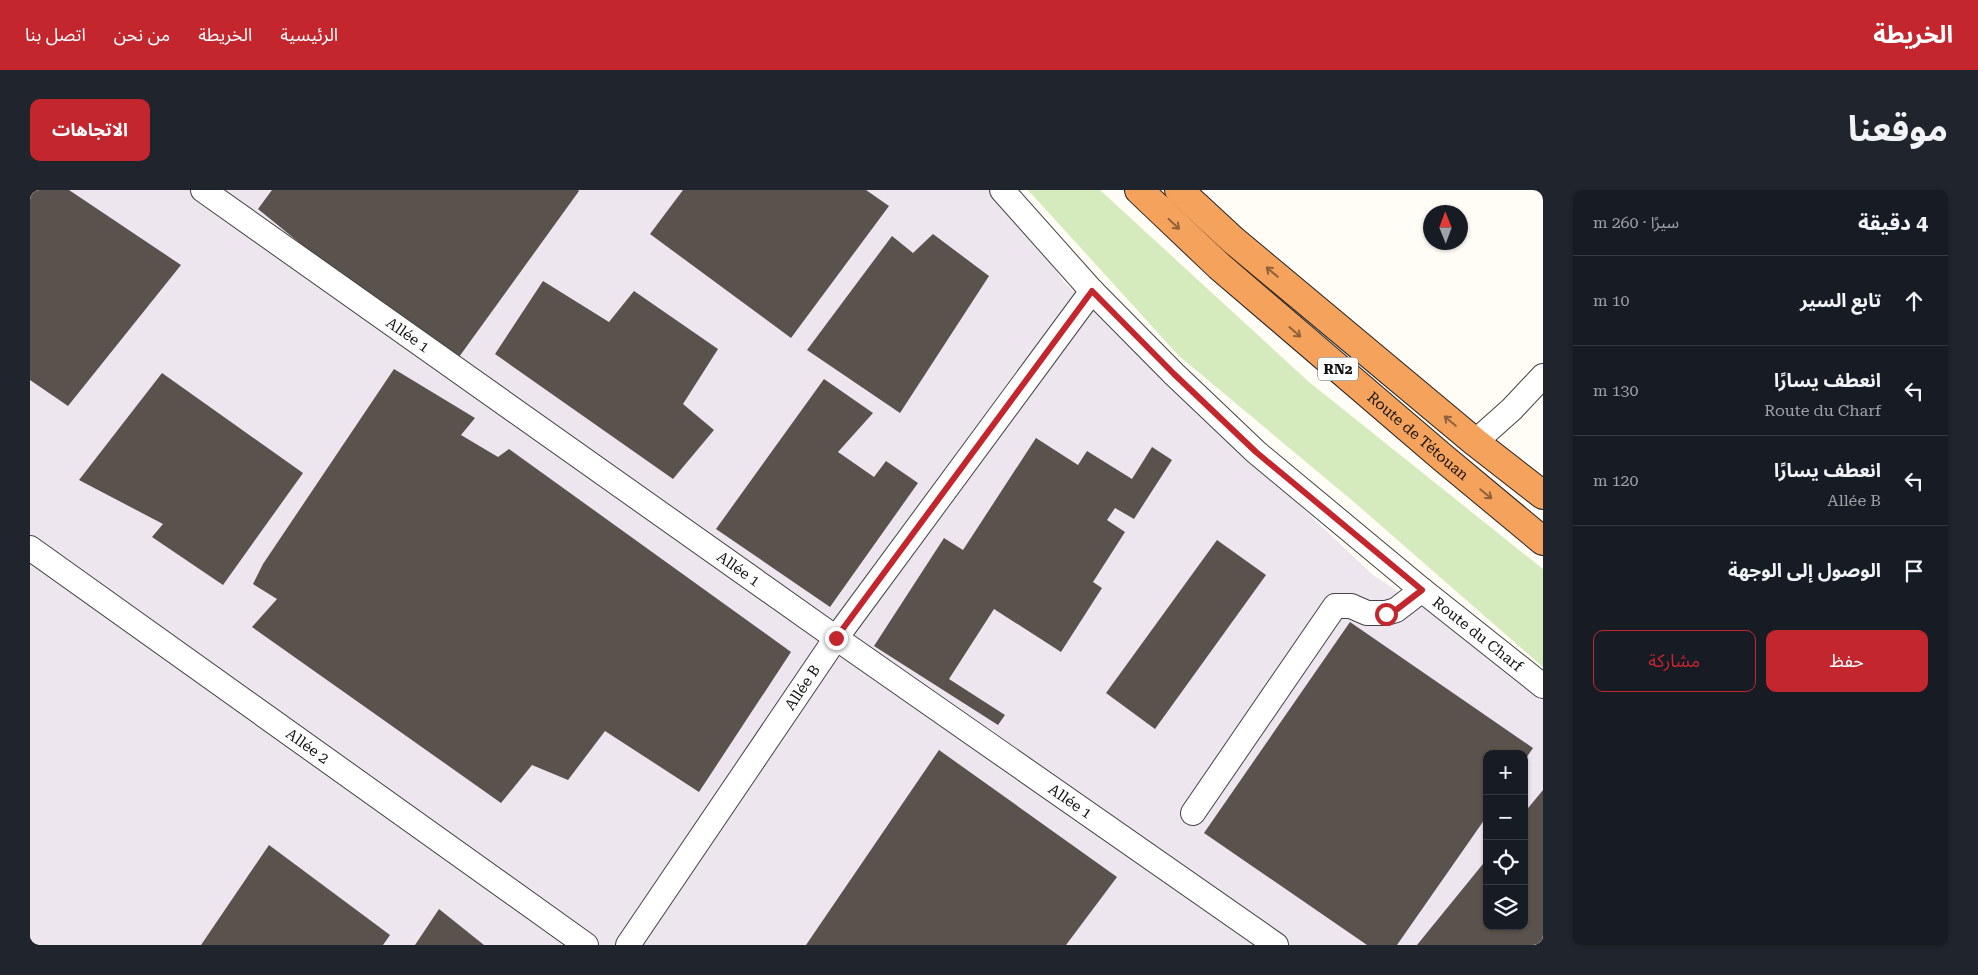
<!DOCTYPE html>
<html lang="ar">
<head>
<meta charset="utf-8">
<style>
	body { margin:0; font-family:"Roboto Serif","Noto Sans Arabic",serif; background:#20242c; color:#f1f3f6; direction:rtl }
	.controls { position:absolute; right:15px; bottom:15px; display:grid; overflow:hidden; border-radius:10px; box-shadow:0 1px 4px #0004 }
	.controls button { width:45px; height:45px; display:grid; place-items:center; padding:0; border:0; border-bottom:1px solid #363941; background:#171b24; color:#f1f3f6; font:25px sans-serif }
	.compass { position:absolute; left:1393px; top:15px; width:45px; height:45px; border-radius:50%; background:#171b24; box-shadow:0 1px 4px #0004; rotate:359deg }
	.stop { position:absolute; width:15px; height:15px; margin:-11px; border:4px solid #c4262e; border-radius:50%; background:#fff }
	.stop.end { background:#c4262e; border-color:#fff; box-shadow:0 1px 5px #0008 }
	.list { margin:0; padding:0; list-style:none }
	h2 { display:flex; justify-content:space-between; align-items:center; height:65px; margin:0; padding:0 20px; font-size:21px }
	h2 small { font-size:16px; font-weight:400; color:#9ea1a6 }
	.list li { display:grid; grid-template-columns:32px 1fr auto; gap:15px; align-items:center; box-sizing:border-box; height:90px; padding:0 20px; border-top:1px solid #363941 }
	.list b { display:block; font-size:19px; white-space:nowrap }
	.list p { margin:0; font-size:16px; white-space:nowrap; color:#9ea1a6 }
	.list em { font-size:16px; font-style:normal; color:#9ea1a6 }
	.actions { display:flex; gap:10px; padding:15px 20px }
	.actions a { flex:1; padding:11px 0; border:1px solid #c4262e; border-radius:10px; text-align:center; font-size:18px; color:#c4262e }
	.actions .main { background:#c4262e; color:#fff }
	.icon { flex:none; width:28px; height:28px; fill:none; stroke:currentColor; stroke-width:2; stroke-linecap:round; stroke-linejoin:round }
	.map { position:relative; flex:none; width:1513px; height:755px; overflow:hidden; direction:ltr; border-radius:10px }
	header { display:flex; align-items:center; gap:30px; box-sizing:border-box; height:70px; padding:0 25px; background:#c4262e; color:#fff }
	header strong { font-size:24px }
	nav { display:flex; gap:28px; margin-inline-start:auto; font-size:18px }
	.intro { display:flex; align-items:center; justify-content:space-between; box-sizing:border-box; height:120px; padding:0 30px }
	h1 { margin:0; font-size:35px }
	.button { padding:12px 22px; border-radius:10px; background:#c4262e; color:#fff; font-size:18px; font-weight:700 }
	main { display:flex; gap:30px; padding:0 30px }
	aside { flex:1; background:#171b24; border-radius:10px; box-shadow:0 1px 4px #0004 }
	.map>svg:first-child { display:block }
	.industrial { fill:#eee6ef; fill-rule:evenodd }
	.green { fill:#d5ebbd }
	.building { fill:#5a524d }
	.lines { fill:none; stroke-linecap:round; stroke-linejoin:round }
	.minor-casing { stroke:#444; stroke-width:26 }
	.highway-casing { stroke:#222; stroke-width:30 }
	.minor { stroke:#fff; stroke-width:24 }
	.highway { stroke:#f5a25d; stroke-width:28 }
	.oneway { stroke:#8e613b }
	.route { stroke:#c4262e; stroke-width:6 }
	.labels { text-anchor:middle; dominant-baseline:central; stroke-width:5; stroke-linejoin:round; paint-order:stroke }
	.shield { fill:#fff; stroke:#585858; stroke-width:1 }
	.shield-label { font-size:14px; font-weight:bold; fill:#111 }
	.street-label { font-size:15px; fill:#111; stroke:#fff }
</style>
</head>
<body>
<header>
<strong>الخريطة</strong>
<nav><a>الرئيسية</a><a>الخريطة</a><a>من نحن</a><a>اتصل بنا</a></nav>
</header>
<div class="intro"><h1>موقعنا</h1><a class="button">الاتجاهات</a></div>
<main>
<aside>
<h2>4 دقيقة<small>سيرًا · 260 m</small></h2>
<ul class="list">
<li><svg class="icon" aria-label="ahead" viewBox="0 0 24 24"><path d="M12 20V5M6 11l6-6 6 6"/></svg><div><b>تابع السير</b></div><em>10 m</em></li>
<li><svg class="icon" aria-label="left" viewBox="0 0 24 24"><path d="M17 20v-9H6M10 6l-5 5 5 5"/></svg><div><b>انعطف يسارًا</b><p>Route du Charf</p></div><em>130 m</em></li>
<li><svg class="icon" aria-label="left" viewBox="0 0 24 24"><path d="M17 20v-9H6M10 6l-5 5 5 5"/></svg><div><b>انعطف يسارًا</b><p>Allée B</p></div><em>120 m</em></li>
<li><svg class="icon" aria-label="arrive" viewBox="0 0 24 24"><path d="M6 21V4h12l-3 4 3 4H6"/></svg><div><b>الوصول إلى الوجهة</b></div></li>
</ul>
<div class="actions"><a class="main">حفظ</a><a>مشاركة</a></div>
</aside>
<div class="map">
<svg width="1513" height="755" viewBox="0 0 1513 755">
	<rect width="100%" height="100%" fill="#fffdf5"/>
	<path class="industrial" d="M 0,0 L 969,0 L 1034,92 L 1343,385 L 1513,496 L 1513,755 L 0,755 ZM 1457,564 L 1494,564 L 1494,736 L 1457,736 Z"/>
	<path class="green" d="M 998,0 L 1070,0 L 1279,192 L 1513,379 L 1513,477 L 1324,312 L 1149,166 Z"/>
	<path class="building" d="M 0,0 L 39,0 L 151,75 L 38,216 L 0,190 Z
		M 242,0 L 548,0 L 549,1 L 429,167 L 325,98 L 228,19 Z
		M 653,0 L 836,0 L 859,16 L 761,148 L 620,44 Z
		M 903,44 L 959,86 L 870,223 L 777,160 L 862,46 L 883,63 Z
		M 513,91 L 579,132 L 604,101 L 688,159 L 653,214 L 684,240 L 643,289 L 465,164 Z
		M 364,179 L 445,228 L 431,245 L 468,267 L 479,259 L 761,462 L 669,602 L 575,541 L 538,590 L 502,575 L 471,613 L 222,437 L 247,409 L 223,394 L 233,374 Z
		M 132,183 L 273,283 L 193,395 L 122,347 L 133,334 L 49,290 Z
		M 794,189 L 843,223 L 808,262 L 844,287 L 856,271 L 888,293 L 800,417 L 686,339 Z
		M 1006,248 L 1048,275 L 1057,261 L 1102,289 L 1122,257 L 1142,270 L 1104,329 L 1085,318 L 1077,330 L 1095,342 L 1063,392 L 1072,398 L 1031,462 L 964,419 L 919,489 L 975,525 L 968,535 L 844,456 L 914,348 L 933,360 Z
		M 1187,350 L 1236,385 L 1125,539 L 1076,503 Z
		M 1320,432 L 1503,558 L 1494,571 L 1494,564 L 1457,564 L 1457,626 L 1367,755 L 1337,755 L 1174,643 Z
		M 909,560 L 1087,687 L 1036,755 L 776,755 Z
		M 1513,600 L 1513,755 L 1387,755 L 1457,669 L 1457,736 L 1494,736 L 1494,623 Z
		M 239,655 L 360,745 L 353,755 L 171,755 Z
		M 409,719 L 454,755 L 385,755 Z"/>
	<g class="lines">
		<g class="minor-casing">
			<g id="minor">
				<path id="s1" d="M 173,0 L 806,448 L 1246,755"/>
				<path id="s2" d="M 972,0 L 1062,101 L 1144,184 L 1226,262 L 1392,400 L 1513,496"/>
				<path d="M 1445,252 L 1482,219 L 1513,186"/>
				<path id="s3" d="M 0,358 L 556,755"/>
				<path d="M 1163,623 L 1305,416 L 1321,416 L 1337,423 L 1356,423 L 1366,420 L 1392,400"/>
				<path id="s4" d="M 598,755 L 806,448 L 1062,101"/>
			</g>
		</g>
		<g class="highway-casing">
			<g id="highway">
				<path id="s5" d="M 1109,0 L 1189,76 L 1412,267 L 1513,351"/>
				<path d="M 1149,0 L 1203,50 L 1445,252 L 1513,305"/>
			</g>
		</g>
		<use href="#minor" class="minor"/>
		<use href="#highway" class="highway"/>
	</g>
	<defs><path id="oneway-shaft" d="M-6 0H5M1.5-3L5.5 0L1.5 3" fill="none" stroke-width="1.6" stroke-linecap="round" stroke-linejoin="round" transform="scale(1.25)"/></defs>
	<g class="oneway">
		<use href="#oneway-shaft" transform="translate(1144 34) rotate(43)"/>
		<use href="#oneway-shaft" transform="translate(1242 82) rotate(-140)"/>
		<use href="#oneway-shaft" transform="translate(1265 142) rotate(41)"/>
		<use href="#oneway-shaft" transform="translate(1420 231) rotate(-140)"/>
		<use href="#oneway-shaft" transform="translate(1456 304) rotate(39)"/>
	</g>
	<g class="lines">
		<path class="route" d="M 806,448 L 1062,101 L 1144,184 L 1226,262 L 1392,400 L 1366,420 L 1356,424"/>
	</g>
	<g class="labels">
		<rect class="shield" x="1288" y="167.5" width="40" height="23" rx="4"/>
		<g class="shield-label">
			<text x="1308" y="179">RN2</text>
		</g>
		<g class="street-label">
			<text stroke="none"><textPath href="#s1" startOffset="251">Allée 1</textPath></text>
			<text stroke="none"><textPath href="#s5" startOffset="372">Route de Tétouan</textPath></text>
			<text stroke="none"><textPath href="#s1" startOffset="656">Allée 1</textPath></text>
			<text stroke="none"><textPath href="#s2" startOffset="652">Route du Charf</textPath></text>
			<text stroke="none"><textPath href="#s4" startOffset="311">Allée B</textPath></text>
			<text stroke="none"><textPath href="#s3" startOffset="341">Allée 2</textPath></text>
			<text stroke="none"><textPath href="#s1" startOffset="1061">Allée 1</textPath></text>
		</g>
	</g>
</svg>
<div class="controls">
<button>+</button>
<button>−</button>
<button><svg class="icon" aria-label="locate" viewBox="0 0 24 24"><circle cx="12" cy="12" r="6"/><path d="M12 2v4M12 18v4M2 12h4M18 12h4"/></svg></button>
<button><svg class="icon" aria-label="layers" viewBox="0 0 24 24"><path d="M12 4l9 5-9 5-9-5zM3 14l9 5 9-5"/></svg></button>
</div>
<svg class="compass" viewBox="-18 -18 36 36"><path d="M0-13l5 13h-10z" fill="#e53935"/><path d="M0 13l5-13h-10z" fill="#9ea1a6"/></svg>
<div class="stop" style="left:1356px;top:424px"></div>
<div class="stop end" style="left:806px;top:448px"></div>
</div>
</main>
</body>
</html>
